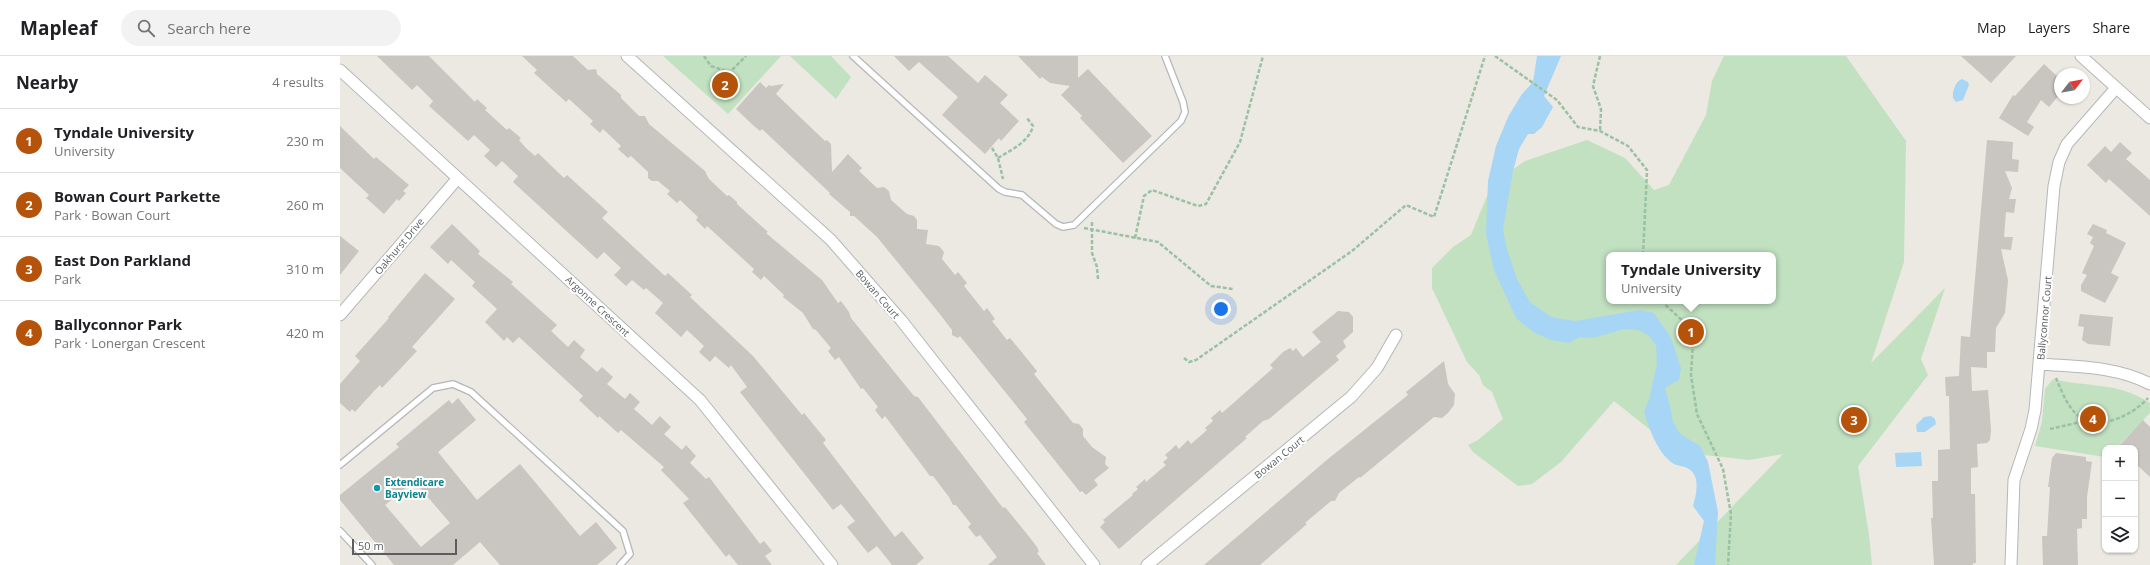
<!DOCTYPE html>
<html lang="en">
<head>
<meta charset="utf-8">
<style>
	body { margin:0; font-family:"Open Sans",sans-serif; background:#f2f2f2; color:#202124 }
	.controls { position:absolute; right:12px; bottom:12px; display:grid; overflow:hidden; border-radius:8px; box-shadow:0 1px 3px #0004 }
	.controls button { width:36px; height:36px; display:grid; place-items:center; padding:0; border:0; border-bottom:1px solid #e0e0e0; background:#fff; color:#202124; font:20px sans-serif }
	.compass { position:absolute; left:1714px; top:12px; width:36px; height:36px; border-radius:50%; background:#fff; box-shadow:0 1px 3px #0004; rotate:59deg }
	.scale { position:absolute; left:12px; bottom:10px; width:105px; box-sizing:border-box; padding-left:4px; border:2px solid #5a5d61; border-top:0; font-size:11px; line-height:14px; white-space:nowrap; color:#5a5d61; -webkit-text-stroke:3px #fff; paint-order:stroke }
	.you { position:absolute; left:881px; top:253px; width:14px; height:14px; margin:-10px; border:3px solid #fff; border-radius:50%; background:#1a73e8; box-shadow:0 0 0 6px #1a73e833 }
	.badge { display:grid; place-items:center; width:26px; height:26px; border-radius:50%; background:#b45309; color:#fff; font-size:13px; font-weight:700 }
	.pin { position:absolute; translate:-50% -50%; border:2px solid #fff; box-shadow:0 1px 4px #0006 }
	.popup { position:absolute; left:1266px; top:196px; width:170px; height:52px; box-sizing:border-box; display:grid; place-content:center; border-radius:8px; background:#fff; filter:drop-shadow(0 1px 3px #0005); font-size:13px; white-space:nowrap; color:#757577 }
	.popup b { font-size:15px; color:#202124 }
	.popup::after { content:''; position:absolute; left:50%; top:100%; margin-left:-8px; border:8px solid transparent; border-top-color:#fff }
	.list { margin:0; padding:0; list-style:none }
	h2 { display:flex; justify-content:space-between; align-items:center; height:52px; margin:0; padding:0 16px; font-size:17px }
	h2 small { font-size:13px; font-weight:400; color:#757577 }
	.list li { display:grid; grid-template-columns:26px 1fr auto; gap:12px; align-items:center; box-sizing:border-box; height:64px; padding:0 16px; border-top:1px solid #e0e0e0 }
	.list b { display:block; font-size:15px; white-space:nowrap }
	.list p { margin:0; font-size:13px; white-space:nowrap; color:#757577 }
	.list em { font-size:13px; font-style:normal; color:#757577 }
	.icon { flex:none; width:22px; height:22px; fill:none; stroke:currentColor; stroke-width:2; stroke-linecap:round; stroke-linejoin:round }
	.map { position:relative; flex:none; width:1810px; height:509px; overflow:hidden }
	header { display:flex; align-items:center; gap:24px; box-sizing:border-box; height:56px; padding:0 20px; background:#fff; border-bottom:1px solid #e0e0e0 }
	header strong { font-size:19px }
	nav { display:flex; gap:22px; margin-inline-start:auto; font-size:14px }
	.search { width:280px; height:36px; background:#f2f2f2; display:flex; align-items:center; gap:10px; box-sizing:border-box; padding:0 14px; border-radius:22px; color:#757577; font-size:15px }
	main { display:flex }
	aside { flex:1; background:#fff }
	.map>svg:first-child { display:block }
	.green { fill:#c1e1c0; fill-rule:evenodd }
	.water { fill:#a7d5f6 }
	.building { fill:#c9c5c0; fill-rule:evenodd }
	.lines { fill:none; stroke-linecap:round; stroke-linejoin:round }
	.service-casing { stroke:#b4b7bb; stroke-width:8 }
	.minor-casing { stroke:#b4b7bb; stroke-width:13 }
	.path { stroke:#9ac1a4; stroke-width:2.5; stroke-dasharray:4 2; stroke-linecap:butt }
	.service { stroke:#fff; stroke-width:5.5 }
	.minor { stroke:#fff; stroke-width:11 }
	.culture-dot { fill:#0f9aa8; stroke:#fff; stroke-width:1.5 }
	.labels { text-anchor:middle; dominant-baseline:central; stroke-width:4; stroke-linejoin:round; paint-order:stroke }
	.street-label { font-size:10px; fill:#5a5d61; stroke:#fff }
	.culture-label { font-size:10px; font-weight:bold; fill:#0d838f; stroke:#fff; text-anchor:start }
</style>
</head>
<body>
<header>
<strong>Mapleaf</strong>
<div class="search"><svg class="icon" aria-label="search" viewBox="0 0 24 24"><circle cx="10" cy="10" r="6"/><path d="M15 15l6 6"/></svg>Search here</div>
<nav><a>Map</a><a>Layers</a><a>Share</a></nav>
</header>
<main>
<aside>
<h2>Nearby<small>4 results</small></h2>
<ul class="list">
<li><span class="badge">1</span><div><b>Tyndale University</b><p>University</p></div><em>230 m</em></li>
<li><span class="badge">2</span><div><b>Bowan Court Parkette</b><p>Park · Bowan Court</p></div><em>260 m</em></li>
<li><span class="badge">3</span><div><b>East Don Parkland</b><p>Park</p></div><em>310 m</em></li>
<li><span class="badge">4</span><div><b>Ballyconnor Park</b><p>Park · Lonergan Crescent</p></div><em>420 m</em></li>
</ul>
</aside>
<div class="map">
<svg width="1810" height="509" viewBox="0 0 1810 509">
	<rect width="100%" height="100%" fill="#ebe9e1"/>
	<path class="green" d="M 323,0 L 441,0 L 388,58 Z
		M 450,0 L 491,0 L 511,21 L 496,43 Z
		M 1384,0 L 1506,0 L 1566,85 L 1564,206 L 1531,307 L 1605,232 L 1581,303 L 1588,319 L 1518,410 L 1529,479 L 1532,509 L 1336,509 L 1443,398 L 1409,404 L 1338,396 L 1274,345 L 1221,406 L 1192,428 L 1178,430 L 1133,396 L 1128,389 L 1138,384 L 1163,363 L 1152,336 L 1143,329 L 1139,319 L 1127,306 L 1092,232 L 1092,212 L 1113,191 L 1131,179 L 1152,128 L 1185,105 L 1247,84 L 1285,102 L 1314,134 L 1329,129 L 1366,59 L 1372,25 ZM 1269,199 L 1433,199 L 1433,245 L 1269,245 Z
		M 1713,323 C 1749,332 1776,325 1810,347 L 1810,357 L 1776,392 L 1765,392 L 1765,401 L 1695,390 L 1702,366 L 1705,333 Z"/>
	<path class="water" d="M 1197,0 L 1221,0 L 1204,40 L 1213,51 L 1202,71 L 1194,78 L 1188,78 L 1179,93 L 1173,115 L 1163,173 L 1166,190 L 1177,223 L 1190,246 L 1211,261 L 1235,265 L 1300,254 L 1314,257 L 1331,282 L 1341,312 L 1339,324 L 1325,332 L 1330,350 L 1333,366 L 1340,378 L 1360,390 L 1368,406 L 1378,456 L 1375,509 L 1354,509 L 1364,465 L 1353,450 C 1356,439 1361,421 1349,413 C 1345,410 1339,410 1334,408 C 1318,398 1309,373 1304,355 L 1309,344 L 1317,308 L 1316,289 L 1308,279 L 1298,274 L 1284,273 L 1253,282 L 1240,281 L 1228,287 L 1211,284 L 1193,276 L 1176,262 L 1154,214 L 1146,178 L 1148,125 L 1156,90 L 1168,61 L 1182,38 L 1193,26 Z
		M 1622,23 L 1628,26 L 1629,29 L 1623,44 L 1616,46 L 1613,42 C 1612,35 1616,25 1622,23 Z
		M 1591,360 L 1595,363 L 1596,368 L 1585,376 L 1577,376 L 1576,369 L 1584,361 Z
		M 1581,396 L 1582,410 L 1556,411 L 1555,397 Z"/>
	<path class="building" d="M 37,0 L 89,0 L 135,46 L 137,43 L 147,52 L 145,54 L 167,74 L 169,72 L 181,82 L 179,84 L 186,92 L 195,100 L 198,97 L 224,122 L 227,119 L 268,156 L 262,162 L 325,220 L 328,217 L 352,239 L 350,241 L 413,300 L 462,359 L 464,357 L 486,384 L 483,387 L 555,481 L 562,475 L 584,502 L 576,509 L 552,509 L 537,490 L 528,497 L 507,471 L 515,465 L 501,448 L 493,454 L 400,336 L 407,331 L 391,309 L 389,312 L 375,300 L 370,306 L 359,296 L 364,290 L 347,274 L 341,281 L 315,257 L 323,247 L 306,232 L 304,234 L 292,224 L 286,230 L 274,219 L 281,212 L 264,196 L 257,203 L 173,126 L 178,120 L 162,105 L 156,111 L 144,100 L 150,94 L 134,79 L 128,85 L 89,50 L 93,45 L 77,29 L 72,34 Z
		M 182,0 L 233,0 L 248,14 L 256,13 L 257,18 L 281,39 L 281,42 L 299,60 L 305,60 L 309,68 L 365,115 L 369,123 L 387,140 L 389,139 L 397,146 L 397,148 L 428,176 L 426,177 L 482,224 L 498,247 L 501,245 L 509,256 L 511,262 L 552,313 L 574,340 L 578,341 L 663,452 L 665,451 L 691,483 L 697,491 L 699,496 L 697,497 L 706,509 L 648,509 L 657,501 L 640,479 L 636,481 L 628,471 L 631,468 L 616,449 L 613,449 L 609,441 L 593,420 L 590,420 L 545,360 L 542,363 L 535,354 L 538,351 L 523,332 L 521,333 L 499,301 L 495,304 L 488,295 L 491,292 L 476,274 L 473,273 L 463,257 L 443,241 L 444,239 L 424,220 L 421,224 L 412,216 L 414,213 L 367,170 L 365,173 L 356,164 L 358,161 L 340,144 L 337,147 L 327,138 L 330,135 L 318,125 L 312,125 L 308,122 L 308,116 L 291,100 L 288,102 L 278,93 L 281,90 L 263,73 L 260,77 L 250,68 L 253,65 L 229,43 L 226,46 L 194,17 L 197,14 Z
		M 554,0 L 608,0 L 638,27 L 645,19 L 668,39 L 660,47 L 679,65 L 661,85 L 659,82 L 645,98 L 602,59 L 618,41 L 579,6 L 569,15 Z
		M 678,0 L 738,0 L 738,22 L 748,13 L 812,80 L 783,107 L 740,62 L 742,60 L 721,39 L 730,30 L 710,27 L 702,21 L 700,23 Z
		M 1621,0 L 1676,0 L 1651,27 Z
		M 1704,8 L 1720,23 L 1720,38 L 1709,51 L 1701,44 L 1687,66 L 1694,71 L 1688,80 L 1659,62 L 1673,39 L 1675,40 Z
		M 420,26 L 426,32 L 429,29 L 431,30 L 444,28 L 436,38 L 485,85 L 487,84 L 491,88 L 492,116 L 508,98 L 522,112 L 519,115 L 537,132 L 544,131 L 549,135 L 551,144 L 567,158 L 574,160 L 577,164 L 577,173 L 588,174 L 586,188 L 599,190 L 604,196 L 602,203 L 607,209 L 615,219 L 618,216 L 627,227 L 624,230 L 644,255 L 647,252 L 655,263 L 652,265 L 667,284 L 670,282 L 697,315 L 694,318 L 733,367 L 739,368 L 743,373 L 743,380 L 752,391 L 766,401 L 765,408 L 769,412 L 754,424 L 758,429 L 746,439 L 742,435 L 740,436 L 684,366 L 687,363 L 620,280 L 618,282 L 612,279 L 612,274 L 599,257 L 537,181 L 514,160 L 510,160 L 510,156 L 489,138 L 490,137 L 422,73 L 420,75 L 415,71 L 396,53 Z
		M 0,70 L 34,103 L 36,101 L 69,129 L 63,135 L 66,137 L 59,145 L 57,143 L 44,158 L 26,142 L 29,139 L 0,112 Z
		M 1647,84 L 1673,86 L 1672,103 L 1679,104 L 1678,116 L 1665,115 L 1672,132 L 1669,143 L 1676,143 L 1674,157 L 1666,156 L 1664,181 L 1673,181 L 1671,194 L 1661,193 L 1668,224 L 1665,257 L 1656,272 L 1655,296 L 1647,296 L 1647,312 L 1631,311 L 1632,335 L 1648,334 L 1651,374 L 1650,384 L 1647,387 L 1637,388 L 1638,411 L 1631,412 L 1631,438 L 1635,438 L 1636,507 L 1633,507 L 1633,509 L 1594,509 L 1591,462 L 1593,462 L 1592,425 L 1598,425 L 1598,394 L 1610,393 L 1609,340 L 1606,340 L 1605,321 L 1619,320 L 1621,280 L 1630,281 Z
		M 1780,86 L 1792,97 L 1786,103 L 1810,124 L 1810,160 L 1769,123 L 1766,127 L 1747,109 L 1765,90 L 1771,96 Z
		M 112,168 L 140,195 L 138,198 L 173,226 L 171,228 L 217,269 L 211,275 L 228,291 L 234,284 L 245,294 L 240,301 L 257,316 L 262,311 L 273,321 L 267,328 L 285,343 L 290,337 L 300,346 L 294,353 L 312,369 L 320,360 L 331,371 L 324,378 L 342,394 L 346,389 L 356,400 L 350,407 L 366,423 L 369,421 L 420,488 L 424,485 L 432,495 L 425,500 L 432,509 L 398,509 L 389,498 L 386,501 L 343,447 L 349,443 L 321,414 L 324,411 L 281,374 L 278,377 L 259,360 L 258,362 L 239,344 L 243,340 L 179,281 L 173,287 L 167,281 L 164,285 L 145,266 L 157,253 L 132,230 L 135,226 L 111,204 L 108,208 L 90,191 Z
		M 1753,168 L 1767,174 L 1766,177 L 1786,187 L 1771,217 L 1779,221 L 1765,247 L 1741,235 L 1741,229 L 1747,219 L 1742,217 L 1754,190 L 1750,187 L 1753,181 L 1747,178 Z
		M 0,180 L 19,195 L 0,219 Z
		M 85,217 L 115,243 L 72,291 L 77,295 L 62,311 L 42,332 L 40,329 L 34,335 L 15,356 L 12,353 L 10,356 L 0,347 L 0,328 L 20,305 L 15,300 L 49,262 L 48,261 Z
		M 998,255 L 1009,256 L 1013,261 L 1013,276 L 1003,285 L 1006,291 L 996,300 L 999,304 L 929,363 L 923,365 L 905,381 L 907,382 L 779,493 L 760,471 L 765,466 L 763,464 L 793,439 L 792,438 L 798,433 L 796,431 L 805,423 L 806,426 L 826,409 L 823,406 L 828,402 L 825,399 L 836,389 L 839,393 L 848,384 L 851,388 L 867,374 L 865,372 L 873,365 L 871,362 L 880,354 L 882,357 L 933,312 L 930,309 L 943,296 L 950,292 L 953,295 L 956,292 L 963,301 L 981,286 L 972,276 Z
		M 1740,258 L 1773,261 L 1770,290 L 1748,288 L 1742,284 L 1744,271 L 1738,270 Z
		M 1104,305 L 1108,328 L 1115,338 L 1114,349 L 1108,357 L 1102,362 L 1094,361 L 1020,422 L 1019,421 L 999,437 L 995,445 L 991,445 L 965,467 L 967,468 L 920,509 L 864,509 L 988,403 L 1068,339 L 1066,336 Z
		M 118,342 L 136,364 L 98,396 L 137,444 L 180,408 L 240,480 L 256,466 L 277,492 L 257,509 L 160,509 L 140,486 L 113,509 L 54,509 L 0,444 L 0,439 L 59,391 L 56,388 L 109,344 L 112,348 ZM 74,425 L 110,467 L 81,491 L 45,449 Z
		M 1803,364 L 1810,371 L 1810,421 L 1795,407 L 1795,392 L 1777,392 Z
		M 1716,397 L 1746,401 L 1746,405 L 1752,406 L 1747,441 L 1747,463 L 1742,463 L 1742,472 L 1737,473 L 1738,509 L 1703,509 L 1702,480 L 1707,480 L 1710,431 L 1708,431 L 1712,402 Z"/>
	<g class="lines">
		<g class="service-casing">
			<path id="service" d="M 513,0 L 659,133 L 665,136 L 682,139 L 716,168 L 723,171 L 734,169 L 841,65 L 845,56 L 843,46 L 825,0
				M 0,409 L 93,332 L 113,328 L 131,336 L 283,475 L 290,498 L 280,509
				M 0,475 L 32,509"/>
		</g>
		<g class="minor-casing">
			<path id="minor" d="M 287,0 L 491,184 L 561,264 L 754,509
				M 1741,0 L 1810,62
				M 0,14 L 360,344 L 492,509
				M 0,259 L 118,122
				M 1700,308 C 1737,311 1776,310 1810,328
				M 807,509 L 1011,341 L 1037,312 L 1056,279
				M 1671,509 L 1674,424 L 1691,373 L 1695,354 L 1714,130 L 1719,106 L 1727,88 L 1776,32"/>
		</g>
		<path class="path" d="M 364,0 L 371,10 L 383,14 L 397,27
			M 1155,0 L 1217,44 L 1238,71 L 1260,75 L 1288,90 L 1307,114 L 1303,199
			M 1260,0 L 1253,30 L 1261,53 L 1260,75
			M 388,18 L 406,0
			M 652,92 L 658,102 L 663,123
			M 658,102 C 671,94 689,86 693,70 L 687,62
			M 752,166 L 752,197 L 757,211 L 758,223
			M 744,172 L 818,186 L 871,230 L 893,233
			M 795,182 L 804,140 L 812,134 L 858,150 L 866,148 L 900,86 L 923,0
			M 1321,245 L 1344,266 L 1353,287 L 1351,319 L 1357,358 L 1383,413 L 1391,458 L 1388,509
			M 844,302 L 849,306 L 856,304 L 1012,195 L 1066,149 L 1094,161 L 1145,0
			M 1716,322 C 1721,334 1727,349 1736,358 C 1756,378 1793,359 1808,342
			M 1710,373 L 1745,365"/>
		<use href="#service" class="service"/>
		<use href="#minor" class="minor"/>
	</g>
	<circle class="culture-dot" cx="37" cy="432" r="4"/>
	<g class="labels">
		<g class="street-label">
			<text transform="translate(59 190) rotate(-50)">Oakhurst Drive</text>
			<text transform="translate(538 238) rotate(49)">Bowan Court</text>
			<text transform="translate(258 250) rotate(43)">Argonne Crescent</text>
			<text transform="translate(1704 262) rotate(-85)">Ballyconnor Court</text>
			<text transform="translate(939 401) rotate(-39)">Bowan Court</text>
		</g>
		<g class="culture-label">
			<text x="45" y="426">Extendicare<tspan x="45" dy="12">Bayview</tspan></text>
		</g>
	</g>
</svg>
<div class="controls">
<button>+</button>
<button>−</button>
<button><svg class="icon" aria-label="layers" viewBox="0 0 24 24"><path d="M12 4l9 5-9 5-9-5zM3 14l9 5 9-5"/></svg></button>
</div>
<svg class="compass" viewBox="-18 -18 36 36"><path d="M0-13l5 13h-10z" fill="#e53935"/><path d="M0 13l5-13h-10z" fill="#757577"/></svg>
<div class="scale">50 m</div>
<div class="you"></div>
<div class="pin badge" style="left:1351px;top:276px">1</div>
<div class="popup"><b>Tyndale University</b>University</div>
<div class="pin badge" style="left:385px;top:29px">2</div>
<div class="pin badge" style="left:1514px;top:364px">3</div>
<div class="pin badge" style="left:1753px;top:363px">4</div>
</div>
</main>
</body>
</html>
